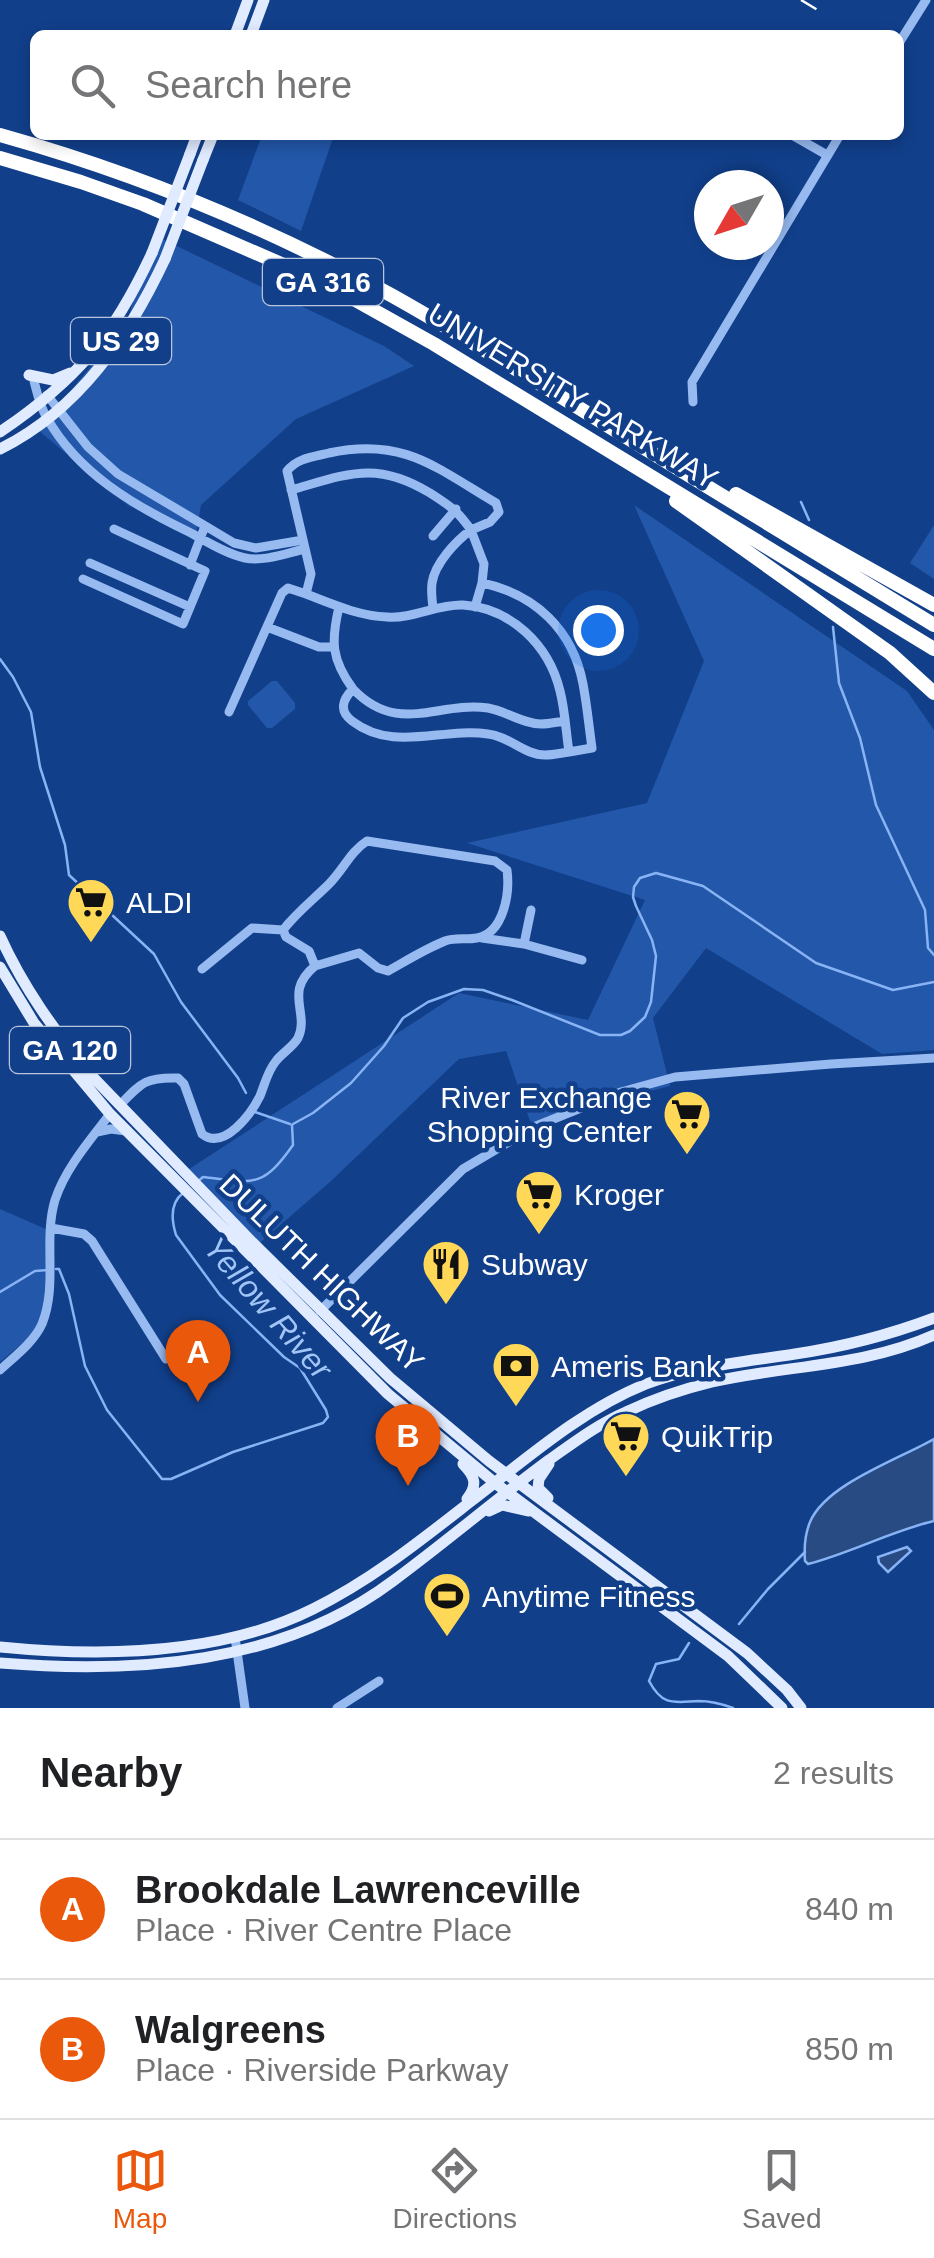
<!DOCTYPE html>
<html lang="en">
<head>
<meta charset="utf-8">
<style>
	body { margin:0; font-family:Arial,sans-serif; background:#f6f6f6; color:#202124 }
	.compass { position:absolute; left:694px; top:170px; width:90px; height:90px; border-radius:50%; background:#fff; box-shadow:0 5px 15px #0003; rotate:231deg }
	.you { position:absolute; left:598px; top:630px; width:35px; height:35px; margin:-25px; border:8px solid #fff; border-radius:50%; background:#1a73e8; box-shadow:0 0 0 15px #1a73e833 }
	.badge { display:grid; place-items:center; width:65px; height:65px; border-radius:50%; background:#ea580c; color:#fff; font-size:32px; font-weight:700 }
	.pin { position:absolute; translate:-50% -82px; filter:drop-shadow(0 2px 5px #0008) }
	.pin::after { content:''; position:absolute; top:52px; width:35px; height:30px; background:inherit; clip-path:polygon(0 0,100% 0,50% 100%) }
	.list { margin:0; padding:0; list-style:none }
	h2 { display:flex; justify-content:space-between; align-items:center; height:130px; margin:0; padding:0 40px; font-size:42px }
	h2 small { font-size:32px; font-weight:400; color:#757577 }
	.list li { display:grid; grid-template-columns:65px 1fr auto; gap:30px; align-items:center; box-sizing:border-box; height:140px; padding:0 40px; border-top:2px solid #e0e0e0 }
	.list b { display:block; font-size:38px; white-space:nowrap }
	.list p { margin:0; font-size:32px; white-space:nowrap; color:#757577 }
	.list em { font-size:32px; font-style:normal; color:#757577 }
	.icon { flex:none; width:55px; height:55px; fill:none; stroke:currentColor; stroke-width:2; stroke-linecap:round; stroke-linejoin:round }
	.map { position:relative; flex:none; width:934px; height:1708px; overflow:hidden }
	.search { position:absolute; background:#fff; box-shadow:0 5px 15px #0003; left:30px; right:30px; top:30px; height:110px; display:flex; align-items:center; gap:25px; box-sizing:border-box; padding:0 35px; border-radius:15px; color:#757577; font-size:38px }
	.sheet { height:410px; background:#fff }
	nav { display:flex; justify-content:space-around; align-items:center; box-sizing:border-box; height:140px; border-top:2px solid #e0e0e0; background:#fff; font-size:28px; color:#757577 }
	nav a { display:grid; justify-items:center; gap:5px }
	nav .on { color:#ea580c }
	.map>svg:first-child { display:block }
	.green { fill:#2357a9 }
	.water { fill:#284b83; stroke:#88b4f5; stroke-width:2.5 }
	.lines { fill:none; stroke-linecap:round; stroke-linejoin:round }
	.stream { stroke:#88b4f5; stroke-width:2.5 }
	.minor { stroke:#97baf1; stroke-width:9 }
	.major { stroke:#e1ebff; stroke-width:11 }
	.highway { stroke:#fff; stroke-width:14 }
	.rail { stroke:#fff; stroke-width:2.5; stroke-dasharray:18 8; stroke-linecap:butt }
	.major-bridge { stroke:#e1ebff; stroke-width:11 }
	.labels { text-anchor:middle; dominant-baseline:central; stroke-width:9; stroke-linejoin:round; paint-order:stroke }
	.shield { fill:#113f8a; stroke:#b8c5dc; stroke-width:2.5 }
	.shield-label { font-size:28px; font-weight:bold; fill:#fff }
	.street-label { font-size:30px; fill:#fff; stroke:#113f8a }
	.poi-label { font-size:30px; fill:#fff; stroke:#113f8a; text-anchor:start }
	.water-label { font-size:32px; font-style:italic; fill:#a2c5f8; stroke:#113f8a }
</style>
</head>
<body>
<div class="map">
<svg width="934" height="1708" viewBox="0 0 934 1708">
	<rect width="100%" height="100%" fill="#113f8a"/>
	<path class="green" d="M 262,135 L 334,135 L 301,231 L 238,200 Z
		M 154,235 L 384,346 L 414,366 L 296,419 L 201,505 L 196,535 L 129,506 L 38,430 L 126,324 Z
		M 634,505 L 907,691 L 934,730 L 934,1050 L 882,1054 L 706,948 L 653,1018 L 670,1086 L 563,1113 L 533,1130 L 506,1051 L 459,1059 L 331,1181 L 254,1248 L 183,1173 L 459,993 L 588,1020 L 645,900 L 467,843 L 647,803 L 704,661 Z
		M 934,525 L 934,579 L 910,563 Z
		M 272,681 L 277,681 L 295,703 L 295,709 L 272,728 L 267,728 L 248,705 L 248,701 Z
		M 0,1209 L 48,1230 L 43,1326 L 0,1362 Z"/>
	<path class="water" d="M 934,1439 L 934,1521 C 891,1531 851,1553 808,1564 L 805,1561 C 804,1548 805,1534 810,1522 C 826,1484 899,1459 934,1439 Z
		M 907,1547 L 911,1551 L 888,1572 L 879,1563 L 878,1557 Z"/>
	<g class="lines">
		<path class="stream" d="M 801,502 L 809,520
			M 833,627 L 839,683 L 860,738 L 876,805 L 925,910 L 928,948 L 934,955
			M 0,659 L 13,677 L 31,712 L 40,767 L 65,845 L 69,875 L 154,954 L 181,1002 L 238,1078 L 246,1093
			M 255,1112 L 290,1124
			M 293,1124 L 313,1113 L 351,1083 L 384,1046 L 403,1018 L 428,1002 L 464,989 L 483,990 L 512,1000 L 600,1035 L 621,1035 L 630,1031 L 645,1017 L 651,1002 L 656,956 L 652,940 L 636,906 L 633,897 L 634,887 L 640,878 L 656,873 L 703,886 L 816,963 L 893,990 L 934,982
			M 197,1182 L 203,1177 C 253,1183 262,1189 293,1145 L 292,1125
			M 56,1269 L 59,1269 L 69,1294 L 85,1366 L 107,1410 L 162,1479 L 171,1479 L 233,1452 L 323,1423 L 328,1417 L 326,1410 L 300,1368 L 284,1357 L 220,1295 L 176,1235 C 171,1219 170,1203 183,1193
			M 0,1292 L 35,1271 L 48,1270
			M 739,1624 L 768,1589 L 805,1552
			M 689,1643 L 679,1659 L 656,1664 L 649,1681 C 663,1707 674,1702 699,1701 C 711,1701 722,1704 733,1708"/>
		<path class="minor" d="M 899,43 L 926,0
			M 792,135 L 827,155
			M 34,381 C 37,393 40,407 47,418 C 78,473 133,505 189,532 C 206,541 226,554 245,558 C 264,562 287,553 305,549
			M 47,395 L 88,447 L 118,474 L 234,543 L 256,548 L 303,540
			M 693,402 L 692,382 L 840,135
			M 291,490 C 348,474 376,460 430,493 C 450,506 457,510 471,530 L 490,522 L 499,512 L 496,503 C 435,467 403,437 329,453 C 313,457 297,458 287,471 L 311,574 L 306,594 C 332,604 359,616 387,617 C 413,619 437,604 463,605 C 511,608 549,645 560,691 C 565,710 566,732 569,752 C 561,753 553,755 545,755 C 524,755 509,736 488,734 C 441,727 394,753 352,721 C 339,711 342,700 353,689 C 331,659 331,641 339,607
			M 433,536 L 456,509
			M 90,563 L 190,607
			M 190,565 L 205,526
			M 83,579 L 183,624 L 205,571 L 114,529
			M 475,607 L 482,583 C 535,594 573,630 583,684 C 587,705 589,727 592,748 L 569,752
			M 433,608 C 432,600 431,591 432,583 C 435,563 456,541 471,530 L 484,564 L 482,583
			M 267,627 L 319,647 L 332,647
			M 353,689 C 398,736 437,701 488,708 C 506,711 523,724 541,724 C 548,724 557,722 565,721
			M 229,712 L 282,593 L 288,588 L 306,594
			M 367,841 L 495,861 L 507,870 C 510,893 504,933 477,938 C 466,940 455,937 445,941 C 425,949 406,961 388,971 L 378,968 L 359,953 L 315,966 L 309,951 L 286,937 L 283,930 C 297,912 314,899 329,884 C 343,870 351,851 367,841 Z
			M 482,938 L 524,944 L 582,960
			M 524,944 L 531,910
			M 202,969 L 252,928 L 283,930
			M 120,1105 C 142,1082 146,1077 178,1078 L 184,1084 L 202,1134 C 224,1151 251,1114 260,1096 C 265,1084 267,1072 276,1061 C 282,1053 293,1047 298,1038 C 310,1013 283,992 315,966
			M 97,1132 L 111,1129 L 126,1131
			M 51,1228 L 84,1234 L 92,1241 L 166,1359
			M 320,1311 L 463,1169 L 536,1126 L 621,1092 L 675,1077 L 831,1064 L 934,1058
			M 0,1370 C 14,1357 34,1342 42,1324 C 58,1285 43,1240 55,1200 C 65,1169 90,1140 110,1114
			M 235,1637 L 245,1708
			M 337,1708 L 379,1681"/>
		<path class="major" d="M 235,35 L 248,0
			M 251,35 L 264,0
			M 190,154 L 197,135
			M 203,160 L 213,135
			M 29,375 L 53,380 L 70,373
			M 0,432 C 77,380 113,337 152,253
			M 0,449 C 79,410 129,336 165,259
			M 0,936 C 23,987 54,1030 89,1073 L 252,1242 L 390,1378 L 489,1461 L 747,1653 L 787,1690 L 801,1708
			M 0,967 L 34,1023 L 110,1114 L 388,1394 L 495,1483 L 728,1656 L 782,1708
			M 463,1464 C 475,1476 478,1485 467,1499
			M 548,1498 L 538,1488 L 539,1479 L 549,1464
			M 489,1511 L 502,1505 L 528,1511
			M 0,1647 C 101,1657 221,1655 313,1609 C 370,1581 420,1541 470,1502 C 525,1460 581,1410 646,1384 C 694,1366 744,1362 795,1354 C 842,1347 889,1335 934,1318
			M 0,1663 C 134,1674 281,1665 393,1581 C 446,1542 496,1499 549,1460 C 573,1443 598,1424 626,1412 C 653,1399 683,1389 712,1382 C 786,1365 863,1367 934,1335"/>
		<path class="highway" d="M 0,135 C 136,173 267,227 391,295 C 468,338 543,386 618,432 C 723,496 829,561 934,625
			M 0,158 L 81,182 L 143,204 L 325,283 L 434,344 L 934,649
			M 736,494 L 934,605
			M 676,501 L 890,653 L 934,693"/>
		<path class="rail" d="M 801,0 L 821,12"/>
		<path class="major-bridge" d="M 152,253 L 190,154
			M 165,259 L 203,160"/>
	</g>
	<defs>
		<g id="supermarket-pin" transform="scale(2.5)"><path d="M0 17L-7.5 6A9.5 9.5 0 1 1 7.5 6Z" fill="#ffd857" stroke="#113f8a"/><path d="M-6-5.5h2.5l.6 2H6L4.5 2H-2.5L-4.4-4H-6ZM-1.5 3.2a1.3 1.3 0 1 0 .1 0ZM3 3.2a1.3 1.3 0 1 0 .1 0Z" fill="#111"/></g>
		<g id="restaurant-pin" transform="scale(2.5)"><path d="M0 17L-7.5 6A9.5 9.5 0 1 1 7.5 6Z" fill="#ffd857" stroke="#113f8a"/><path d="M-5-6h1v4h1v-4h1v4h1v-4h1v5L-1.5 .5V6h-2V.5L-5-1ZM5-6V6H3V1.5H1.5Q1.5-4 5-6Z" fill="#111"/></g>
		<g id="bank-pin" transform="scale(2.5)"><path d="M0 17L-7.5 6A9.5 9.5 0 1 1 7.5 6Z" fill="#ffd857" stroke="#113f8a"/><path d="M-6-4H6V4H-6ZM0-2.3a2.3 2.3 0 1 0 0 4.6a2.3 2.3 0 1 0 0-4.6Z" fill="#111"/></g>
		<g id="stadium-pin" transform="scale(2.5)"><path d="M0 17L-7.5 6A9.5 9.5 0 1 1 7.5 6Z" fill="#ffd857" stroke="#113f8a"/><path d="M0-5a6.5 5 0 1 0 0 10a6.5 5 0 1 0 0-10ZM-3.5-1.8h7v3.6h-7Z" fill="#111"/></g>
	</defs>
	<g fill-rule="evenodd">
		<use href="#supermarket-pin" x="91" y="902"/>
		<use href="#supermarket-pin" x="687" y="1114"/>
		<use href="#supermarket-pin" x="539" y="1194"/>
		<use href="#restaurant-pin" x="446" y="1264"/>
		<use href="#bank-pin" x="516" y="1366"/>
		<use href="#supermarket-pin" x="626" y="1436"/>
		<use href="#stadium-pin" x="447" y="1596"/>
	</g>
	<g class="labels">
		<g class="shield">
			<rect x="263" y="259" width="120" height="46" rx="8"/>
			<rect x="71" y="318" width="100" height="46" rx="8"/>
			<rect x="10" y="1027" width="120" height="46" rx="8"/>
		</g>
		<g class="shield-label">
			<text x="323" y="282">GA 316</text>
			<text x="121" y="341">US 29</text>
			<text x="70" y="1050">GA 120</text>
		</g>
		<g class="street-label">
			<text transform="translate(573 396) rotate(31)">UNIVERSITY PARKWAY</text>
			<text transform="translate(322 1273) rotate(44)">DULUTH HIGHWAY</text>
		</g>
		<g class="poi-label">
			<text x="126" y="902">ALDI</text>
			<text x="652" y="1097" text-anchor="end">River Exchange<tspan x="652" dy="34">Shopping Center</tspan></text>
			<text x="574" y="1194">Kroger</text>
			<text x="481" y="1264">Subway</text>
			<text x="551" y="1366">Ameris Bank</text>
			<text x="661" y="1436">QuikTrip</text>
			<text x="482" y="1596">Anytime Fitness</text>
		</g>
		<g class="water-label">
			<text transform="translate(268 1308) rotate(49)">Yellow River</text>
		</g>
	</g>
</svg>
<svg class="compass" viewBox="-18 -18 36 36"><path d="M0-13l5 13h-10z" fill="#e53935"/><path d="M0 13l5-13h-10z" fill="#757577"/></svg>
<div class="you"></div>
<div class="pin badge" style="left:198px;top:1402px">A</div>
<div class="pin badge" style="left:408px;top:1486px">B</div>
<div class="search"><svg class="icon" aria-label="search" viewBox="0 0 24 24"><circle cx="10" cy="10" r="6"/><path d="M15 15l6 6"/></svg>Search here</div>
</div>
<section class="sheet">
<h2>Nearby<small>2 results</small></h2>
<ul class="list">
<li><span class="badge">A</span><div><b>Brookdale Lawrenceville</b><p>Place · River Centre Place</p></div><em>840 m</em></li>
<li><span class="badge">B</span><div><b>Walgreens</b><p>Place · Riverside Parkway</p></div><em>850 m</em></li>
</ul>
</section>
<nav>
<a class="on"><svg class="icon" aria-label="map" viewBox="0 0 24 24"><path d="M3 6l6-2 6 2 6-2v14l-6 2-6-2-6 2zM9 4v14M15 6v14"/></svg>Map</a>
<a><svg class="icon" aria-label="directions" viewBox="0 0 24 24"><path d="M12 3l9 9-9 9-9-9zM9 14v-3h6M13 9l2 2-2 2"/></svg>Directions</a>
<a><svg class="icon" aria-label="saved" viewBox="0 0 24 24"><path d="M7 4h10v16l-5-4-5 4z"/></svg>Saved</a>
</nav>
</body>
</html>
